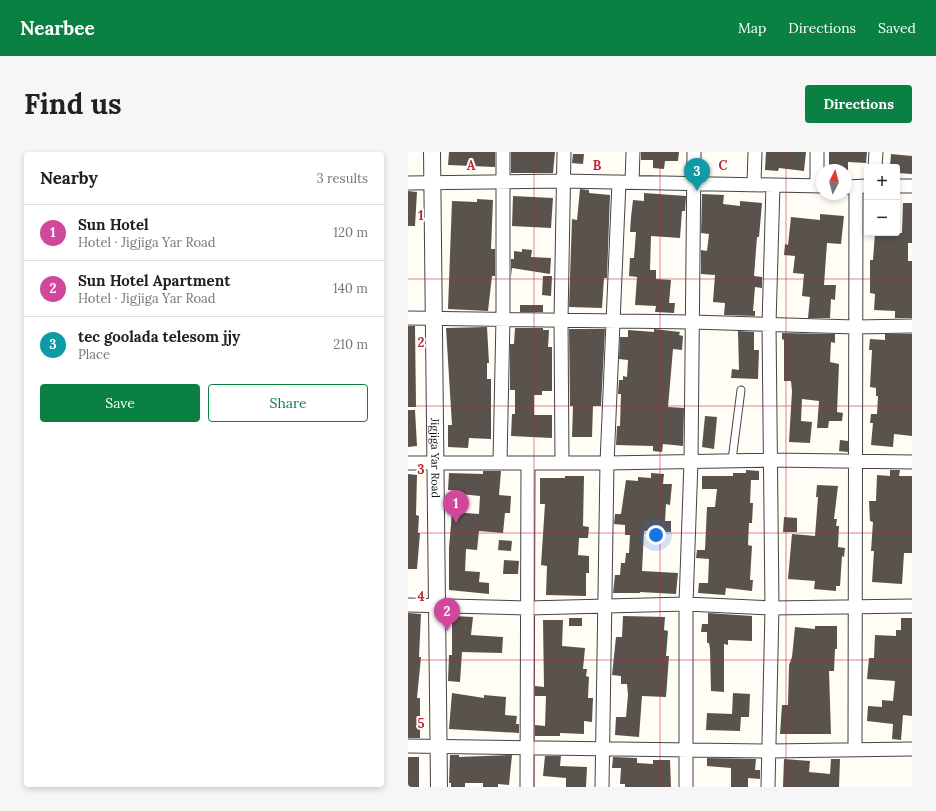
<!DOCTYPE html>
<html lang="en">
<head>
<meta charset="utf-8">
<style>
	body { margin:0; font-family:Lora,serif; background:#f6f6f6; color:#202124 }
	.controls { position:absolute; right:12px; top:12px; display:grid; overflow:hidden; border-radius:4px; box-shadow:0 2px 6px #0003 }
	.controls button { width:36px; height:36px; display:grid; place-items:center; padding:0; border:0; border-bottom:1px solid #e0e0e0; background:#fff; color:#202124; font:20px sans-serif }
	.compass { position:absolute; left:408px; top:12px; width:36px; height:36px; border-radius:50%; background:#fff; box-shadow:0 2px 6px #0003; rotate:6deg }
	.you { position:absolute; left:248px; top:383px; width:14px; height:14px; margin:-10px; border:3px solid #fff; border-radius:50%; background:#1a73e8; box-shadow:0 0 0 6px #1a73e833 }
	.badge { display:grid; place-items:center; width:26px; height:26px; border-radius:50%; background:#0b8043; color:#fff; font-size:13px; font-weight:700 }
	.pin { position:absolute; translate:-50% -33px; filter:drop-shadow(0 1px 2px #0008) }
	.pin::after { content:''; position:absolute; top:21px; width:14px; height:12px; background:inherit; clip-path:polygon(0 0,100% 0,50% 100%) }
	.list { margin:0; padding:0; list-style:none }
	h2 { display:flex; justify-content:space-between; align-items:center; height:52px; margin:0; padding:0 16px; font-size:17px }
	h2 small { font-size:13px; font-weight:400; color:#757577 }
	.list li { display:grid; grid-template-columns:26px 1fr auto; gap:12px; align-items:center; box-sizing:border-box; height:56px; padding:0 16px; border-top:1px solid #e0e0e0 }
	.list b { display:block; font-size:15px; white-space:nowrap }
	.list p { margin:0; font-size:13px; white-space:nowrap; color:#757577 }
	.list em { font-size:13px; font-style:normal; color:#757577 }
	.actions { display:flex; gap:8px; padding:12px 16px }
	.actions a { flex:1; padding:9px 0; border:1px solid #0b8043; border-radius:4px; text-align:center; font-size:14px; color:#0b8043 }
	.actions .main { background:#0b8043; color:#fff }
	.map { position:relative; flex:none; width:504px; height:635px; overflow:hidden; border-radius:4px }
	header { display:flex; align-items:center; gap:24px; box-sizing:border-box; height:56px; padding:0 20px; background:#0b8043; color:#fff }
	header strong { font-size:19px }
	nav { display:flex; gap:22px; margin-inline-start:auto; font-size:14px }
	.intro { display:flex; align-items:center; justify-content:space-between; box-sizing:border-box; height:96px; padding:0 24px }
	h1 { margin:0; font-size:28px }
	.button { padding:10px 18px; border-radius:4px; background:#0b8043; color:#fff; font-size:14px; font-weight:700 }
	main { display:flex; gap:24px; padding:0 24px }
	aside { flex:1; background:#fff; border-radius:4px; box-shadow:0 2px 6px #0003 }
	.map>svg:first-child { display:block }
	.building { fill:#5a524d }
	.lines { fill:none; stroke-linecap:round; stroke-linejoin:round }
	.service-casing { stroke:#444; stroke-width:9 }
	.minor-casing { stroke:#444; stroke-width:15 }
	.tertiary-casing { stroke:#444; stroke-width:18 }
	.service { stroke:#fff; stroke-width:7 }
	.minor { stroke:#fff; stroke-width:13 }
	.tertiary { stroke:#fff; stroke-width:16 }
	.grid { fill:none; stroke:#c4262e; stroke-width:1; stroke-opacity:0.55 }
	.labels { text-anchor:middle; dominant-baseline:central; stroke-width:4; stroke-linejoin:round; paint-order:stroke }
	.street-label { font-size:11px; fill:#111; stroke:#fff }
	.grid-label { font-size:13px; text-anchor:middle; font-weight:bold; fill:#c4262e; stroke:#fff; stroke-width:4; stroke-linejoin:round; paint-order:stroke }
</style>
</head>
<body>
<header>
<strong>Nearbee</strong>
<nav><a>Map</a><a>Directions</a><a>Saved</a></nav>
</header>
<div class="intro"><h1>Find us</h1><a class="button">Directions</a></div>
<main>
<aside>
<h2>Nearby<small>3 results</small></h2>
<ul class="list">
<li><span class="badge" style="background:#d1479c">1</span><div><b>Sun Hotel</b><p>Hotel · Jigjiga Yar Road</p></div><em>120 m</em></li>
<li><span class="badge" style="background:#d1479c">2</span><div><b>Sun Hotel Apartment</b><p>Hotel · Jigjiga Yar Road</p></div><em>140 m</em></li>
<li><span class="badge" style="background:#0f9aa8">3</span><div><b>tec goolada telesom jjy</b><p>Place</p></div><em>210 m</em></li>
</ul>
<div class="actions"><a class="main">Save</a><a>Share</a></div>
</aside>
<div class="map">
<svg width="504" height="635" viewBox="0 0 504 635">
	<rect width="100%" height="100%" fill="#fffdf5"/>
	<path class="building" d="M 41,0 L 87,0 L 87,15 L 40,13 Z
		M 103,0 L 147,0 L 145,21 L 103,21 Z
		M 233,0 L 271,0 L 270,9 L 257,9 L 256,17 L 245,16 L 245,8 L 233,8 Z
		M 358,0 L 398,0 L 396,19 L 371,16 L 370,19 L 357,18 Z
		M 421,0 L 459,0 L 458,11 L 440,10 L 440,18 L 421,18 Z
		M 165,2 L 176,2 L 175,12 L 164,11 Z
		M 483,2 L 504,4 L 504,22 L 489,21 L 489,15 L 482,15 Z
		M 172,37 L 181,38 L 181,41 L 202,43 L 199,126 L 196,126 L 194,156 L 161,155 L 164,67 L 169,68 Z
		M 0,39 L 9,40 L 7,74 L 0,74 Z
		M 236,41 L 278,44 L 277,59 L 274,59 L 272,86 L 243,84 L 242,118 L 248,118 L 248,127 L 263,128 L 261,151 L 267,151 L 266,161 L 247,160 L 248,154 L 227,153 L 229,125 L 221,124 L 222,106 L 226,106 L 228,80 L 222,80 L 223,65 L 225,48 L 236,49 Z
		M 294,42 L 316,43 L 315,52 L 332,54 L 332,49 L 354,51 L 351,85 L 349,85 L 346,124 L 354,125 L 354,136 L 347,135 L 345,159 L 347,159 L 347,164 L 316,163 L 317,151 L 305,150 L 307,123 L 293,122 L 293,98 L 299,99 L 301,82 L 293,81 Z
		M 105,44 L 145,46 L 143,76 L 104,74 Z
		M 69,47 L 85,48 L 83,97 L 87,97 L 87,124 L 84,124 L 80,159 L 40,157 L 44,49 L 69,50 Z
		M 495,51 L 504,51 L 504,91 L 500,91 L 500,109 L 504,109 L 504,166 L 487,166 L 487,159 L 466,158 L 467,142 L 462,141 L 462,108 L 465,108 L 467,81 L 494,81 Z
		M 412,62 L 436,64 L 433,92 L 419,91 L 416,133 L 428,133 L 427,148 L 423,147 L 422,166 L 428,166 L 400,166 L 402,145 L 394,144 L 396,122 L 385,121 L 387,104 L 376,103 L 377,92 L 380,93 L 383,65 L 412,68 Z
		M 114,97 L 124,98 L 123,105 L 143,106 L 142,122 L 104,116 L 103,124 L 103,107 L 106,107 L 106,99 L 114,100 Z
		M 135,124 L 144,124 L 143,144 L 134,143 Z
		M 112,153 L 135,153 L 135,160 L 112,160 Z
		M 0,174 L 7,174 L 8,255 L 0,255 Z
		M 79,175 L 81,211 L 79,211 L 79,227 L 83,227 L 83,287 L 61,286 L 60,296 L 40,295 L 40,273 L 44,273 L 38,176 Z
		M 107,176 L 135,176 L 135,178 L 141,178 L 140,195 L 144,195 L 144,239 L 134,239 L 134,243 L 126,243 L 126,263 L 144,263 L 144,286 L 103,284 L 104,262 L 107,262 L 107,238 L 102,238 L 102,192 L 106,192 Z
		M 161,177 L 197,177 L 193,254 L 185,254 L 184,285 L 164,285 L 165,254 L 162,254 Z
		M 246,177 L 272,180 L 271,183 L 275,184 L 274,198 L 265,197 L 260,255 L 276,256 L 275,294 L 255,292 L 254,300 L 245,299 L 245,294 L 208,293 L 209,274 L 212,274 L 213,242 L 210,242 L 211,228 L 215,228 L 215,224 L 219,225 L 220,208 L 211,207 L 212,185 L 220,185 L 220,178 L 246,180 Z
		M 330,179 L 346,180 L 346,198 L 351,198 L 350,227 L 323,226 L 324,217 L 331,218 Z
		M 374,181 L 427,182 L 427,191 L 423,190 L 422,210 L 431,212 L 429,260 L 435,261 L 434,269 L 421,269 L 420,276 L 409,276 L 411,249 L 394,247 L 393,269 L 404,270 L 402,291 L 381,290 L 384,239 L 383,229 L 376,229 L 376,188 L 374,187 Z
		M 477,182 L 504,182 L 504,284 L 486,282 L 485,295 L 463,293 L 465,271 L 462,271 L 463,262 L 469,262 L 470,244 L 468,244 L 468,236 L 462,235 L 464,198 L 461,198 L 462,187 L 477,188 Z
		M 0,258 L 7,258 L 9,294 L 0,295 Z
		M 297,264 L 309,265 L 306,297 L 294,295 Z
		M 432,288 L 440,289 L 440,300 L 431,299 Z
		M 338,318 L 351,319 L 351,328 L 343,328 L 342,351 L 345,351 L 344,371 L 341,371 L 340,393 L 344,394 L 342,428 L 345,428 L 344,439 L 318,436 L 317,443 L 290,441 L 291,431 L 300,431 L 301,407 L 288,406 L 289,398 L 297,398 L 299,355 L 307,355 L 309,337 L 294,337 L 294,324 L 325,324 L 325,321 L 338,321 Z
		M 482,318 L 492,318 L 491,324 L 504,324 L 504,401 L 496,401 L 494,432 L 464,430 L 466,399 L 463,399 L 465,370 L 462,369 L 461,349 L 468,349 L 469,323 L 482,324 Z
		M 75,319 L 93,319 L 91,343 L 103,344 L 102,361 L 97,361 L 95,381 L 71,379 L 69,398 L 58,397 L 57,419 L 72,420 L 71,430 L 81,431 L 81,442 L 41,438 L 41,396 L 44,360 L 71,362 L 72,344 L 52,342 L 52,339 L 40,338 L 41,321 L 75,322 Z
		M 243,321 L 256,322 L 255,332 L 264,332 L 262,353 L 258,352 L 257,369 L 263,369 L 263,380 L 236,379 L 234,419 L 270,421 L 268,442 L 232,440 L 232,441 L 205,441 L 207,423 L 212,423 L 213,411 L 217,411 L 218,401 L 221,401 L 222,383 L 217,383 L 217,373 L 206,372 L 207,362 L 213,362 L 218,328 L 230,329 L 230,325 L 243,326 Z
		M 0,322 L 9,323 L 8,363 L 11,364 L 10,381 L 12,381 L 9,417 L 0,417 Z
		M 157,324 L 176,324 L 175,374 L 181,375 L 180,386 L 171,386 L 170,403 L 181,404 L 181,421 L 178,421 L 178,444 L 138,443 L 139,414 L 133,413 L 137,352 L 132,352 L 132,326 L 157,326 Z
		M 409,333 L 430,334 L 426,367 L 429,367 L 428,374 L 431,374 L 430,395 L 437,396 L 436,405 L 434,404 L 432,434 L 428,434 L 428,439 L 406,437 L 407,429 L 380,427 L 384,382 L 407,384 L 410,345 L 408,345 Z
		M 376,365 L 389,366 L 389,380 L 375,380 Z
		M 91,388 L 104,389 L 103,399 L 90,398 Z
		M 96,408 L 111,409 L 110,422 L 95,422 Z
		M 0,461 L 13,462 L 11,505 L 13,505 L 9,546 L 12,546 L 12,586 L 0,586 Z
		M 300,461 L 344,464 L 344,489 L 320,488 L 320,493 L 316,492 L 316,540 L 303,539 L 302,497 L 301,491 L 299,491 L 299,480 L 293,480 L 294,472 L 300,472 Z
		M 44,464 L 65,465 L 63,483 L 95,485 L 94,501 L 54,500 L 52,530 L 40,529 L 41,503 L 44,503 Z
		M 215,464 L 257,465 L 256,478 L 260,479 L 258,504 L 261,504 L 258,545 L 234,544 L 231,585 L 207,583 L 208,565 L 218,565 L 220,543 L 219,532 L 213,532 L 213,524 L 204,523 L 208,485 L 214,485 Z
		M 161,466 L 174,466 L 174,474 L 161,474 Z
		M 493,466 L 504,466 L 504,564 L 495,563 L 493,588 L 484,587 L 485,572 L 459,569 L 460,554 L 474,555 L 474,548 L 485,549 L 487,529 L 459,527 L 461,506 L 466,506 L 467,483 L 488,484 L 488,478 L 493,478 Z
		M 135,468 L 155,468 L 154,494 L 177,496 L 175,517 L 179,517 L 178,524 L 181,525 L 180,546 L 185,546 L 184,570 L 176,569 L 176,582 L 152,581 L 152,584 L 127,584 L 127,573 L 137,574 L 138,544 L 127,544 L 127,534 L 136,535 Z
		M 407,474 L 429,474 L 429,497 L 427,497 L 426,519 L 421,519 L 423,582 L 372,582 L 374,553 L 380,553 L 381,513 L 384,505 L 387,475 L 407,477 Z
		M 44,541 L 76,546 L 76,543 L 98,545 L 97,563 L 109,564 L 108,572 L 111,572 L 111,581 L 41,577 Z
		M 325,541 L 342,542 L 341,565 L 333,565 L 332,579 L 298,578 L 299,561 L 324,562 Z
		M 42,603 L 51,603 L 51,605 L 104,603 L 101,633 L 90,632 L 90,635 L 75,635 L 75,631 L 57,631 L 57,635 L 43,635 L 43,631 L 41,631 Z
		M 137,604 L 153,604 L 152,614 L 179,615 L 178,635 L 158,635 L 158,626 L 135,624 Z
		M 0,605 L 11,605 L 11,635 L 0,635 Z
		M 205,605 L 229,606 L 229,611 L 245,612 L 245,608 L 262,608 L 263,635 L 217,635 L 217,632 L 212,632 L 213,616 L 204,616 Z
		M 299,606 L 348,607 L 347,618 L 352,618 L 352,627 L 340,626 L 340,635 L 323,635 L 323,616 L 299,614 Z
		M 376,607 L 402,609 L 401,620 L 422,622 L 423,607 L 432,607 L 431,635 L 375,635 Z"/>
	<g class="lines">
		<g class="service-casing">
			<path id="service" d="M 324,308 L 333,238"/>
		</g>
		<g class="minor-casing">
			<path id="minor" d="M 409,0 L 409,33
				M 467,15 L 468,0
				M 224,30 L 225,0
				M 0,31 L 155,29 L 414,34
				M 346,32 L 347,0
				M 489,34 L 504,34
				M 438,35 L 459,34
				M 0,166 L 285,170 L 447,175 L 504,174
				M 92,310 L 95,166 L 95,0
				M 154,310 L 153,168 L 156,0
				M 0,311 L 199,311 L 363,308 L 504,310
				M 0,453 L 120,456 L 278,452 L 364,456 L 504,454
				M 0,594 L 362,599 L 504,597
				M 447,597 L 448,35
				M 119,635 L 120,311
				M 194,635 L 199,311 L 211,30
				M 278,635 L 278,452 L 283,309 L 286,0
				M 360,635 L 364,456 L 361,172 L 365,33"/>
		</g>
		<g class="tertiary-casing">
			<g id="tertiary">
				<path id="s1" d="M 24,0 L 31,635"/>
			</g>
		</g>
		<use href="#service" class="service"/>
		<use href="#minor" class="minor"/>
		<use href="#tertiary" class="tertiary"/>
	</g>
	<path class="grid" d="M 126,0 L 126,635M 252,0 L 252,635M 378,0 L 378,635M 0,127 L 504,127M 0,254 L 504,254M 0,381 L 504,381M 0,508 L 504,508"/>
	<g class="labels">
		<g class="street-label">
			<text stroke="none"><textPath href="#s1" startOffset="306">Jigjiga Yar Road</textPath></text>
		</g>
	</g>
	<g class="grid-label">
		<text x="63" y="18">A</text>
		<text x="189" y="18">B</text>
		<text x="315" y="18">C</text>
		<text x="13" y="68">1</text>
		<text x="13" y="195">2</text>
		<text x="13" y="322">3</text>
		<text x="13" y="449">4</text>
		<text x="13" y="576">5</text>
	</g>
</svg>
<div class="controls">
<button>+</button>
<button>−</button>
</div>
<svg class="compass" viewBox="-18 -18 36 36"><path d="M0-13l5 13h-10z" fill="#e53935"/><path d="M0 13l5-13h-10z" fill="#757577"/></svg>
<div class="you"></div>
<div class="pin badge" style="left:48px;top:371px;background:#d1479c">1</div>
<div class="pin badge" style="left:39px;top:479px;background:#d1479c">2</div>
<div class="pin badge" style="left:289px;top:39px;background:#0f9aa8">3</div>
</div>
</main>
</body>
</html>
